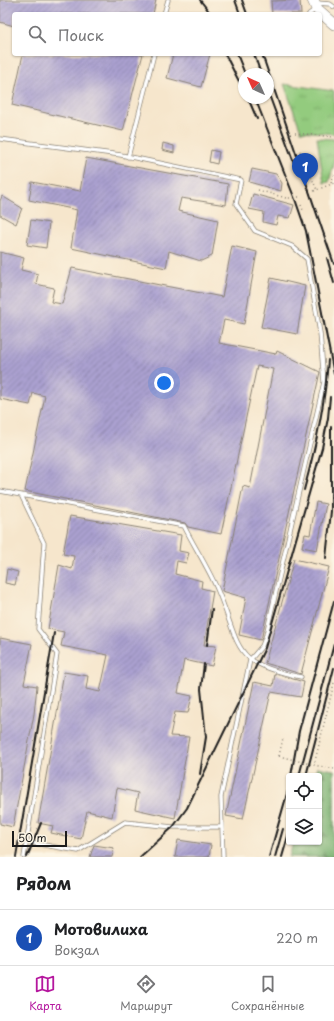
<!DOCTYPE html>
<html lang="ru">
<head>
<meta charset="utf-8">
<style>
	body { margin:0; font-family:"Playpen Sans",sans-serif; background:#f2f2f2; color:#202124 }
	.controls { position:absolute; right:12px; bottom:12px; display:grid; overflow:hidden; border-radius:4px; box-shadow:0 1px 3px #0004 }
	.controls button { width:36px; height:36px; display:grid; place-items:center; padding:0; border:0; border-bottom:1px solid #e0e0e0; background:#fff; color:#202124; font:20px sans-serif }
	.compass { position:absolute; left:238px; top:68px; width:36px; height:36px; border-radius:50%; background:#fff; box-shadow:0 1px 3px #0004; rotate:315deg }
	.scale { position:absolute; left:12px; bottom:10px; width:55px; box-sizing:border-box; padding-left:4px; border:2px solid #1c1c1c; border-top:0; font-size:11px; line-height:14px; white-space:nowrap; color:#1c1c1c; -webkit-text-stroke:3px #fcf5e5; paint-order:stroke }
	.you { position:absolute; left:164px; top:383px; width:14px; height:14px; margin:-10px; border:3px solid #fff; border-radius:50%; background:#1a73e8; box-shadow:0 0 0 6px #1a73e833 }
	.badge { display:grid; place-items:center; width:26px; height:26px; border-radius:50%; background:#b5179e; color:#fff; font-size:13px; font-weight:700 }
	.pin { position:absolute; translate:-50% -33px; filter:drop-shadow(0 1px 2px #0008) }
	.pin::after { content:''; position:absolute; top:21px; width:14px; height:12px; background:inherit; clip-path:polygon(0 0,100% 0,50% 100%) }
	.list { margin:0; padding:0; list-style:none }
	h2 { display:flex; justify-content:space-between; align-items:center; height:52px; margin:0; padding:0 16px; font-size:17px }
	h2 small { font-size:13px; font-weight:400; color:#757577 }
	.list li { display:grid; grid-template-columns:26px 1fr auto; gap:12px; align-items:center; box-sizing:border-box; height:56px; padding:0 16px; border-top:1px solid #e0e0e0 }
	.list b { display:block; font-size:15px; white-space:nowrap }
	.list p { margin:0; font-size:13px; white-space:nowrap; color:#757577 }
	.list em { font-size:13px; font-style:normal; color:#757577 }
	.icon { flex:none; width:22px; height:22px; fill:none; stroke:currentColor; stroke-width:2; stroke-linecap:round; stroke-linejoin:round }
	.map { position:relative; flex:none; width:334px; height:857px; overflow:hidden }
	.search { position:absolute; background:#fff; box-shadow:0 1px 3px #0004; left:12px; right:12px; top:12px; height:44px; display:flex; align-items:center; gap:10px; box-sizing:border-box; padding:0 14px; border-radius:4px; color:#757577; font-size:15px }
	.sheet { height:108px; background:#fff }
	nav { display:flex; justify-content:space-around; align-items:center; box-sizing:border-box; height:56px; border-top:1px solid #e0e0e0; background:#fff; font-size:11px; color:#757577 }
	nav a { display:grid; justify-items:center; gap:2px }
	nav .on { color:#b5179e }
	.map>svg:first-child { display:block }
	.grass { fill:url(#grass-tufts); stroke:#58744d }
	.forest { fill:url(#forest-firs); stroke:#496644 }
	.building { fill:url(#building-hatch) }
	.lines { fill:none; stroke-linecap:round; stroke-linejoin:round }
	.lane-casing { stroke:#898174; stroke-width:5 }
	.primary-casing { stroke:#898174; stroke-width:12 }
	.path { stroke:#898174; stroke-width:1.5; stroke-dasharray:1 3; stroke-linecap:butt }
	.lane { stroke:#fff; stroke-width:3.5 }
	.primary { stroke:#fff; stroke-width:11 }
	.rail { stroke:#1c1c1c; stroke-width:2 }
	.path-bridge { stroke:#898174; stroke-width:1.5; stroke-dasharray:1 3; stroke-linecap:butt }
</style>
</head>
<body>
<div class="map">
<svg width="334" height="857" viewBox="0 0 334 857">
	<defs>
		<pattern id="grass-tufts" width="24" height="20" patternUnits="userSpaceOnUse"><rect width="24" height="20" fill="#93cb7e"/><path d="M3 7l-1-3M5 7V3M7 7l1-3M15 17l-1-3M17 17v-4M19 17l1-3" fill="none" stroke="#7eae6c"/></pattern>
		<pattern id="forest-firs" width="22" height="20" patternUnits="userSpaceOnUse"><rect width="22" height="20" fill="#76af6d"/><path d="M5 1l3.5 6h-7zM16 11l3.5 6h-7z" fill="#608e59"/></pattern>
		<pattern id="building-hatch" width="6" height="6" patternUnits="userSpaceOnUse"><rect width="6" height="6" fill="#aaa0d0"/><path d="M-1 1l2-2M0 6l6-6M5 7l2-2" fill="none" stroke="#8a82a8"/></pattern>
	</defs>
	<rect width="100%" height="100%" fill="#fcf5e5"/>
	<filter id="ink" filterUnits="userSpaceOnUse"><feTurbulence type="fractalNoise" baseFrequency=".025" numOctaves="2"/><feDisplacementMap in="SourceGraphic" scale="8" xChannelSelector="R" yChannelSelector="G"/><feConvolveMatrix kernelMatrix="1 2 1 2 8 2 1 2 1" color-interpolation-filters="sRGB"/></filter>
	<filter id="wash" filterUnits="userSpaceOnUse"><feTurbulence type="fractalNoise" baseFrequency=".012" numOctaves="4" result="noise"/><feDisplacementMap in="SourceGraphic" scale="16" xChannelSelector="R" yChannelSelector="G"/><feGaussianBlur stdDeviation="0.9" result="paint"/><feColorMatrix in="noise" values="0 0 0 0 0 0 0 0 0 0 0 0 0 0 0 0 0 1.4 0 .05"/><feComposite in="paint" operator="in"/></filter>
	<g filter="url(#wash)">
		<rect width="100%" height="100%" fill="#f6e6cc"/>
		<path class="grass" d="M 284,84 L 334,91 L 334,134 L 301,131 Z
			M 317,138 L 334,139 L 334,164 L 329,182 L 324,183 Z"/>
		<path class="forest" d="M 317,767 L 334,770 L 334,857 L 289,857 L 293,842 L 319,842 L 319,776 L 314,776 Z"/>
		<g id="blocks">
			<path class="building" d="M 0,0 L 156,0 L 153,14 L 14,14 L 14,26 L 0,22 Z
				M 300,0 L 301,14 L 272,14 L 271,1 Z
				M 23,54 L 143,54 L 123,131 L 12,105 Z
				M 173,54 L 210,54 L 201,87 L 167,78 Z
				M 163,143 L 174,146 L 174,153 L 162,150 Z
				M 211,150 L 219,152 L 217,164 L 209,162 Z
				M 86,158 L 228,184 L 226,205 L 181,198 L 178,211 L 218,220 L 212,256 L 201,261 L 169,251 L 166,268 L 71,248 L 77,210 L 29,200 L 32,182 L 80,191 Z
				M 252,169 L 276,174 L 282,183 L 281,191 L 249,182 Z
				M 253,194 L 294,205 L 290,218 L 278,216 L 276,225 L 263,222 L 264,212 L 249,209 Z
				M 2,196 L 22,208 L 16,224 L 0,215 L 0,201 Z
				M 31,220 L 49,223 L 46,248 L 27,245 Z
				M 232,246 L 257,252 L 244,324 L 224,320 L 219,343 L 276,354 L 277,351 L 320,372 L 261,640 L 239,635 L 246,598 L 222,591 L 243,486 L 250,488 L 273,369 L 257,366 L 221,534 L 188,527 L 185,523 L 25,491 L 45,396 L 33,393 L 30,405 L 0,399 L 0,252 L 24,258 L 21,270 L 38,274 L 36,284 L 54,288 L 51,302 L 62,304 L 72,268 L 222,297 Z
				M 271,278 L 305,286 L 297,334 L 261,327 Z
				M 316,502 L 326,504 L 317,550 L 302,547 L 305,534 L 310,535 Z
				M 70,516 L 181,535 L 179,551 L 189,553 L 186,563 L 177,561 L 175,574 L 202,581 L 201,588 L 213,591 L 204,645 L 216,646 L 212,666 L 184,660 L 178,693 L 192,696 L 188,713 L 175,712 L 170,736 L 189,737 L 175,818 L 135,809 L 138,793 L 117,788 L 112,817 L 87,811 L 81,839 L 51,833 L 53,826 L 38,823 L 64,672 L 88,676 L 86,689 L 100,692 L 108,655 L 61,646 L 64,632 L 48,629 L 59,565 L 72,569 L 74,556 L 63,554 Z
				M 294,559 L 329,567 L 301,674 L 265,663 Z
				M 7,569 L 18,572 L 15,585 L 5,583 Z
				M 0,638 L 32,644 L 24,684 L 37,686 L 34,714 L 13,827 L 0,824 Z
				M 275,674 L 304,682 L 301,697 L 271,692 L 243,819 L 226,816 L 254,682 L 273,686 Z
				M 178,840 L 211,845 L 209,857 L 175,857 Z
				M 94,845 L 114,848 L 112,857 L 90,857 Z"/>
		</g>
	</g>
	<g filter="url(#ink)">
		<use href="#blocks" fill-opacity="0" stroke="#898174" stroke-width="1"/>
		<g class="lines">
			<g class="lane-casing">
				<path id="lane" d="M 317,3 L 330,4 L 334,7
					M 164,14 L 168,0
					M 309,14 L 316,9
					M 0,139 L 121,155 L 241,180 L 236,204 L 255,231 L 292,246 L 307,259 L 320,333 L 324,382 L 266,635 L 262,646 L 250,660 L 221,797 L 223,857
					M 128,157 L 154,54
					M 0,491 L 184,526 C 195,548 209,569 218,591 C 242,649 231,663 301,677
					M 21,495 L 44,543 L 38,629 L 57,654 L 24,857
					M 27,842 L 78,851 L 125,822 L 173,827 L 221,827"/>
			</g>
			<g class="primary-casing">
				<path id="primary" d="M 313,0 L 317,9 L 334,24"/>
			</g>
			<path class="path" d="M 295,133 L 334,137
				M 300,151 L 317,190
				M 331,183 L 334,175
				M 258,190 L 286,198 L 294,198
				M 314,191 L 334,183
				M 298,197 L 299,197
				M 301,205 L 303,210 L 305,209
				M 334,683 L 314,765 L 334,769
				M 279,756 L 283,738"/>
			<use href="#lane" class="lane"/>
			<use href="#primary" class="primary"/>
			<path class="rail" d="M 200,0 L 211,14
				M 235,0 L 240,14
				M 242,0 L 247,14
				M 225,54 L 244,91
				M 237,54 L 245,74
				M 254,54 L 261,74
				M 262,54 L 334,264
				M 268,92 L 297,171
				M 248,98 L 257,119
				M 255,98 L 296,202 L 306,231 L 334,374
				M 327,258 L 334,283
				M 304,490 C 316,446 325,405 328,360
				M 326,558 L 331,511 L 331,427
				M 207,645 L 212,609
				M 200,774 L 206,737 L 201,689 L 204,664
				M 291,776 L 299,731 L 334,601
				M 299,776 L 334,644
				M 306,776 L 334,668
				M 16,857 L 54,633
				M 27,857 L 41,823
				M 140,857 L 173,827 L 187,808 L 265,648 L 322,448 L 328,418 L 330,397
				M 269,857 L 289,787
				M 275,857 L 283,829
				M 282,857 L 289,833"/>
			<path class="path-bridge" d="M 279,756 L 314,765"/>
		</g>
	</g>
</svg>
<div class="controls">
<button><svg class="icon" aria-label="locate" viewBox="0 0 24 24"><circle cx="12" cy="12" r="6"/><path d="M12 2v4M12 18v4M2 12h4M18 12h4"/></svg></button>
<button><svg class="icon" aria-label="layers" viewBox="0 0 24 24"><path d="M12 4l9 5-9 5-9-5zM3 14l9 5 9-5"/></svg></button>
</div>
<svg class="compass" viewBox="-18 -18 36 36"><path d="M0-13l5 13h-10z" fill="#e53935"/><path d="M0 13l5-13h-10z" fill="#757577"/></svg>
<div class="scale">50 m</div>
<div class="you"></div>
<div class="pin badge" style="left:305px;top:186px;background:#1a4fb4">1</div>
<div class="search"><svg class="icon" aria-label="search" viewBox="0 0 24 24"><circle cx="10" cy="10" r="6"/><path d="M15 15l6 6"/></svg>Поиск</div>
</div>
<section class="sheet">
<h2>Рядом<small></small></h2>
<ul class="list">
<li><span class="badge" style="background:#1a4fb4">1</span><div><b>Мотовилиха</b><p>Вокзал</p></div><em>220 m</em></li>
</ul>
</section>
<nav>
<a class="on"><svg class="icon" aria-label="map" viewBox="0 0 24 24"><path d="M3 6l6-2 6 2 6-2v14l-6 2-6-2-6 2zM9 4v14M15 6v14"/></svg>Карта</a>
<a><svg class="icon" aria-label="directions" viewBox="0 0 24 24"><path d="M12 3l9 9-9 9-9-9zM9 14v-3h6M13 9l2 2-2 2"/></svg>Маршрут</a>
<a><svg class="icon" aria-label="saved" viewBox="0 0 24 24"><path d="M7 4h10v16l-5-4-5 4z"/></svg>Сохранённые</a>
</nav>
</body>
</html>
